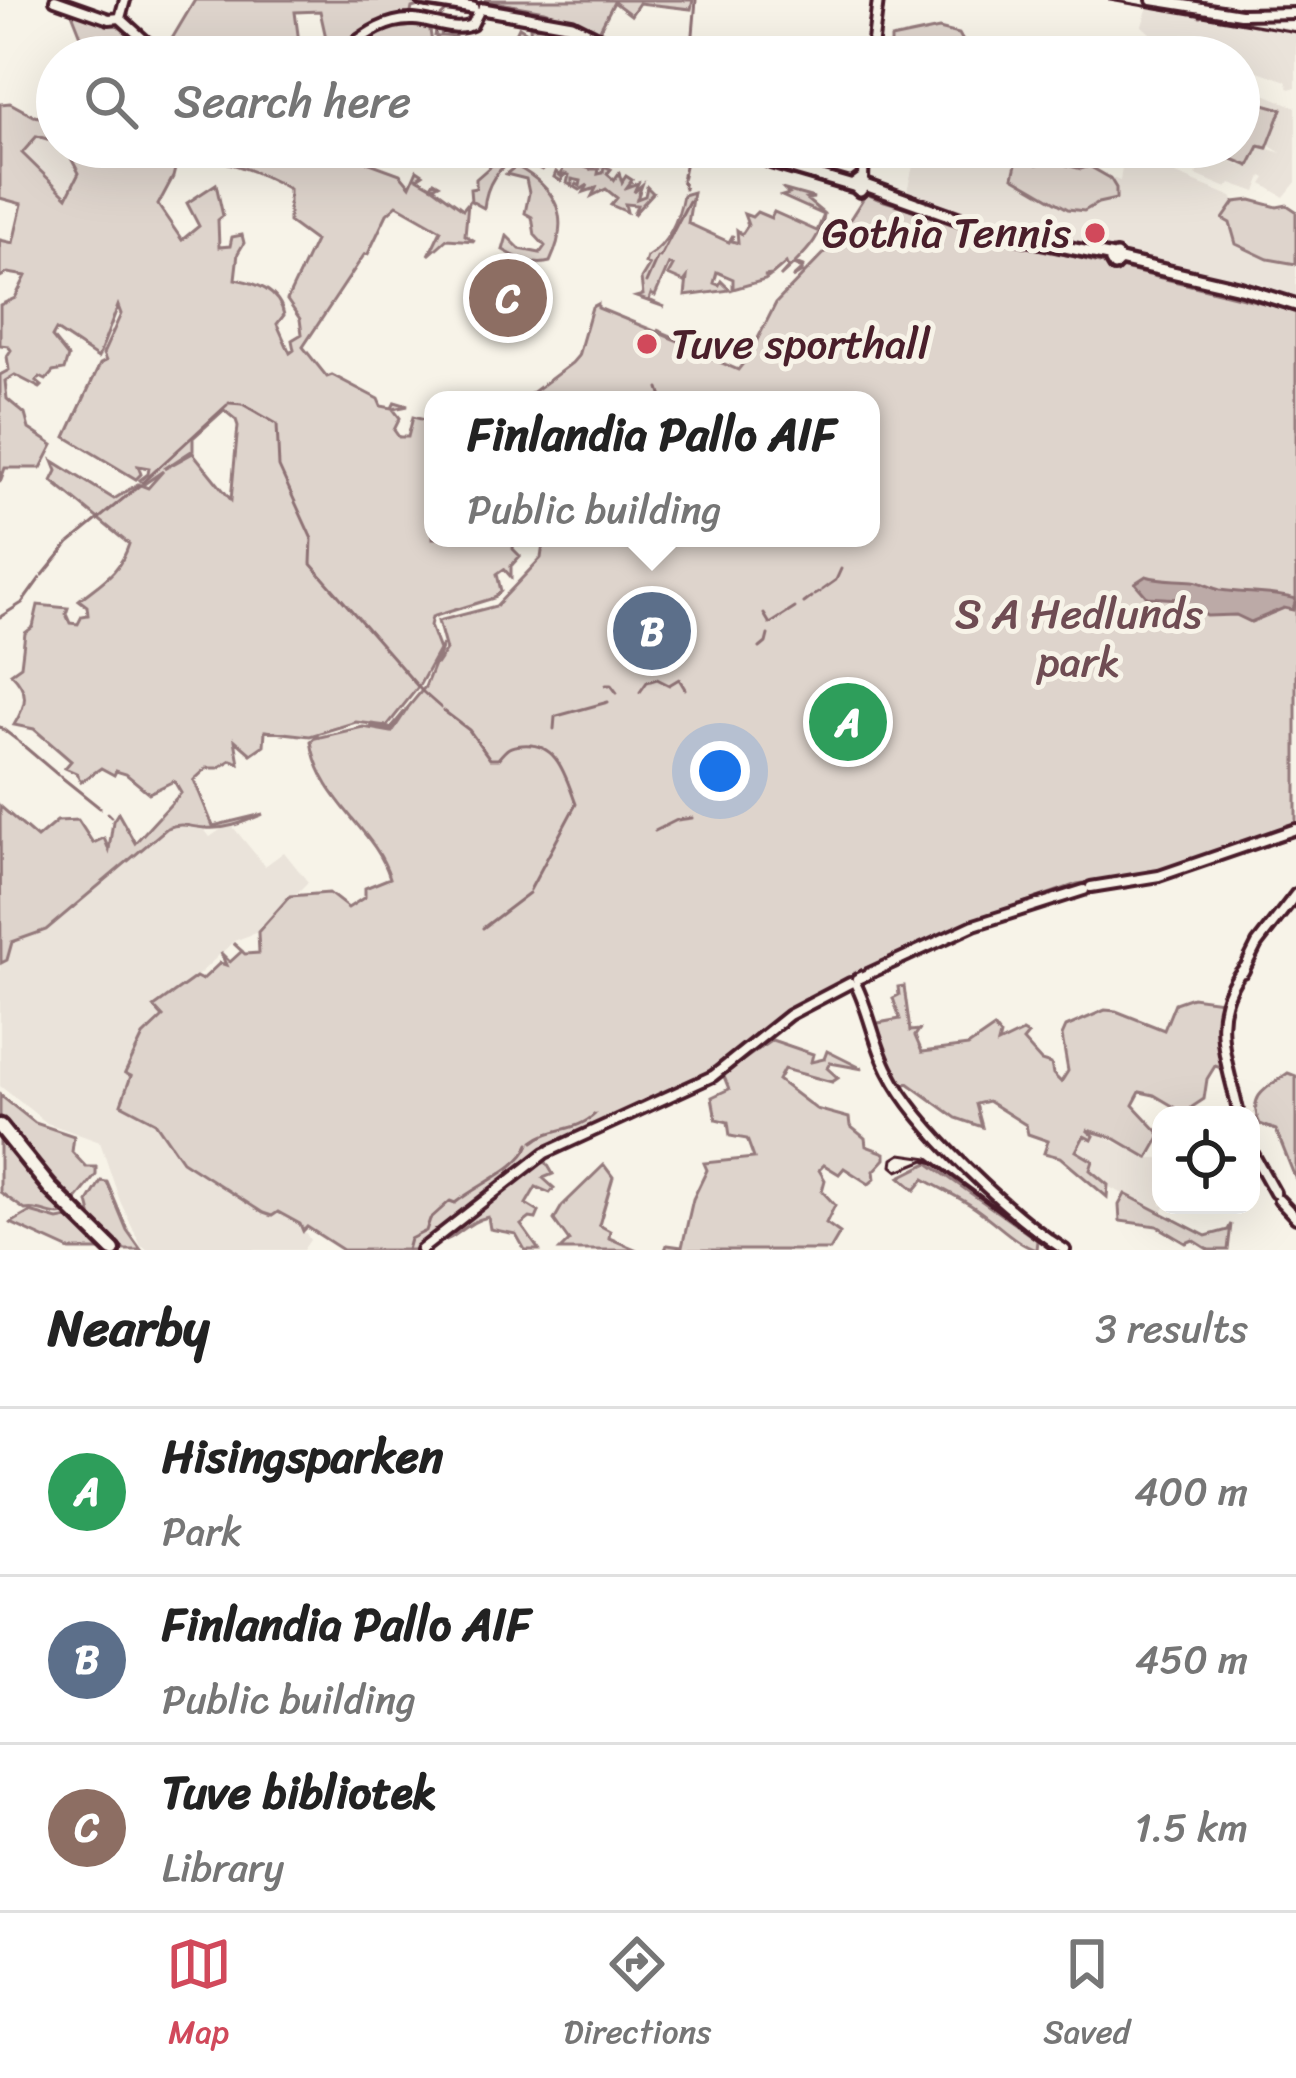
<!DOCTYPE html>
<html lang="en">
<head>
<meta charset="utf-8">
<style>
	body { margin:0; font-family:Sriracha,sans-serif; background:#f6f6f6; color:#222 }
	.controls { position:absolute; right:36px; bottom:36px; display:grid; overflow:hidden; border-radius:24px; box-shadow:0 12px 48px #0002 }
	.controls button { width:108px; height:108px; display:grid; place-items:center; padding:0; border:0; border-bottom:3px solid #e0e0e0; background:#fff; color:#222; font:60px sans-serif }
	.you { position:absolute; left:720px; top:771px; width:42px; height:42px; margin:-30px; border:9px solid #fff; border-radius:50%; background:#1a73e8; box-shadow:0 0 0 18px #1a73e833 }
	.badge { display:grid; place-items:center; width:78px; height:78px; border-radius:50%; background:#d1495b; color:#fff; font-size:39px; font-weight:700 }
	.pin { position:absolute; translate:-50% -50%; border:6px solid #fff; box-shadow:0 3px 12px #0006 }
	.popup { position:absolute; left:424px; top:391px; width:456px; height:156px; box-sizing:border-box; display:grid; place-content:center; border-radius:24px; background:#fff; filter:drop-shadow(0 3px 9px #0005); font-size:39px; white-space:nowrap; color:#767676 }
	.popup b { font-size:45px; color:#222 }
	.popup::after { content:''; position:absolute; left:50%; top:100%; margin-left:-24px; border:24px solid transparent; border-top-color:#fff }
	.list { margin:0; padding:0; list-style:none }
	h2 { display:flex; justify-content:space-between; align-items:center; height:156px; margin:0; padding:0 48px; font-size:51px }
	h2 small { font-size:39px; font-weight:400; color:#767676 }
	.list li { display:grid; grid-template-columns:78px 1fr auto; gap:36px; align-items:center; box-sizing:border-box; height:168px; padding:0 48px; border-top:3px solid #e0e0e0 }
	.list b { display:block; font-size:45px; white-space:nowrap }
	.list p { margin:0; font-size:39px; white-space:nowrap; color:#767676 }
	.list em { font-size:39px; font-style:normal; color:#767676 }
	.icon { flex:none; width:66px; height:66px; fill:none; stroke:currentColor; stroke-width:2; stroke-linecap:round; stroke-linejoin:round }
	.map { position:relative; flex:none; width:1296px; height:1250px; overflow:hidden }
	.search { position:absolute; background:#fff; box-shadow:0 12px 48px #0002; left:36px; right:36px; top:36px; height:132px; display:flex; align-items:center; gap:30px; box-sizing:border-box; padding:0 42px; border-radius:66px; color:#767676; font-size:45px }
	.sheet { height:660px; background:#fff }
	nav { display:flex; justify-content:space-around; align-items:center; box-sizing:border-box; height:168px; border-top:3px solid #e0e0e0; background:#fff; font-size:33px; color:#767676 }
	nav a { display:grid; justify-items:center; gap:6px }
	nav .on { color:#d1495b }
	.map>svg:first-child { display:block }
	.built { fill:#eae3da }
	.green { fill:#ded4cc; stroke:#947a7c; stroke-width:3; fill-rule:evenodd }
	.water { fill:#bcaaa7; stroke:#8e7275; stroke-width:3 }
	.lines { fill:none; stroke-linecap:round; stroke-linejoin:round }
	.stream { stroke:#8e7275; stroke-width:3 }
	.tertiary-casing { stroke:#4a1f2b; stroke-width:16 }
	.secondary-casing { stroke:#4a1f2b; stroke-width:18 }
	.trunk-casing { stroke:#4a1f2b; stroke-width:21 }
	.tertiary { stroke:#f7f3e8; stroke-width:8 }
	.secondary { stroke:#f7f3e8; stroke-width:9 }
	.trunk { stroke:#f7f3e8; stroke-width:12 }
	.tram { stroke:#4a1f2b; stroke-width:3 }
	.rail { stroke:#4a1f2b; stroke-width:3 }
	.poi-dot { fill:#d1495b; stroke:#f7f3e8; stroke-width:4.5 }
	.labels { text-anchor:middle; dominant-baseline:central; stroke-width:10; stroke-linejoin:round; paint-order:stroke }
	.poi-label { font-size:42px; fill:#4a1f2b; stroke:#f7f3e8; text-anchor:end }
	.park-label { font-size:42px; fill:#6f4c53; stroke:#f7f3e8 }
</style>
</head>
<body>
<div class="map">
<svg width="1296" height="1250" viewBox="0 0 1296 1250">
	<rect width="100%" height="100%" fill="#f7f3e8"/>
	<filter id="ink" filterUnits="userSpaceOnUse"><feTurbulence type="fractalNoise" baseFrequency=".00833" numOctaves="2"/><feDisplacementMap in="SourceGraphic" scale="24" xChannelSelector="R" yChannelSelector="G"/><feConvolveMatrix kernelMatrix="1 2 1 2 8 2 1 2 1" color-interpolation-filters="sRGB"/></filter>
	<g filter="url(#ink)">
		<path class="built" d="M 1148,6 L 1296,29 L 1296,87 L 1289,89 L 1286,81 L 1239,64 L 1239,57 L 1219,57 L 1151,34 L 1142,26 Z
			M 1239,84 L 1296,107 L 1296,182 L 1284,197 L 1262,184 L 1266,178 L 1262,176 L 1256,192 L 1231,183 L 1227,188 L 1196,175 L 1202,159 L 1192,158 L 1191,147 L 1203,147 L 1241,166 L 1259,146 L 1281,153 L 1270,146 L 1282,109 L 1239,96 Z
			M 44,135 L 57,142 L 57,147 L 65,147 L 77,165 L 79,173 L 67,198 L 22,153 L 29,142 Z
			M 872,147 L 1020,147 L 1013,177 L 1023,183 L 1111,182 L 1109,177 L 1120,181 L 1123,160 L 1135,157 L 1232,197 L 1235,202 L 1224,219 L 1230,223 L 1236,243 L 1268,259 L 1296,264 L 1296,300 L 1258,282 L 1244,286 L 1173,269 L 1128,255 L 1122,248 L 1089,249 L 995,229 L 907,191 L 913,166 L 871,163 Z
			M 187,823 L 203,828 L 210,837 L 223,828 L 233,827 L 265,866 L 284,852 L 308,882 L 258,932 L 234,941 L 196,977 L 155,1007 L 164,1016 L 143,1036 L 155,1122 L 182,1161 L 263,1213 L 278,1212 L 300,1224 L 310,1240 L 303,1250 L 148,1250 L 141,1246 L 120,1201 L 100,1142 L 47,1123 L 0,1086 L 0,962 L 7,960 L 11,943 L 46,930 L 167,828 Z
			M 1090,1129 L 1147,1158 L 1161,1158 L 1161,1205 L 1166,1205 L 1162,1213 L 1101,1183 L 1092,1174 L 1075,1152 Z"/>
		<path class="green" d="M 195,0 L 399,0 L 425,4 L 412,8 L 410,17 C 376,19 356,40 329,57 L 325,57 L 328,47 L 320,11 L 295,12 L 301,57 L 171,57 L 164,52 Z
			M 484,0 L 693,0 L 691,9 L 639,3 L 631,15 L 614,2 L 599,31 L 544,11 Z
			M 70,8 L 119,21 L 119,27 L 145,46 L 125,57 L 82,57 L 78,51 L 87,51 Z
			M 411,21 L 429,24 L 432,43 L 438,37 L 435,36 L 437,26 L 452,30 L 475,29 L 460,34 L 443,30 L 441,36 L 455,37 L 456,40 L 428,57 L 344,57 L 387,29 L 423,25 C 392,18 372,37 348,49 L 383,26 Z
			M 556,26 L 587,37 L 572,37 L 590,50 L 601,49 L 598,43 L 631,57 L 526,57 L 532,49 L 517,42 L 511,44 L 519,27 L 527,32 L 521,33 L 522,38 L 531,39 L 530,27 Z
			M 939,29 L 959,34 L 972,57 L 891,57 L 891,39 Z
			M 1239,97 L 1282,109 L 1267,148 L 1259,146 L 1249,166 L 1203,147 L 1239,147 Z
			M 10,103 L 34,116 L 57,120 L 57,142 L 37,136 L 22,153 L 67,197 L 79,173 L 65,147 L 230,147 L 265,151 L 275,147 L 349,147 L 367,162 L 400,174 L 410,186 L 417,170 L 423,174 L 417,178 L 431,186 L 434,181 L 439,184 L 433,187 L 463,209 L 468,203 L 465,235 L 475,241 L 447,239 L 429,255 L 441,230 L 397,205 L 387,214 L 368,254 L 364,255 L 303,347 L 327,377 L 332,375 L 378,399 L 381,406 L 392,408 L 395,402 L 408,406 L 393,409 L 400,418 L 394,430 L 399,437 L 408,437 L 413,417 L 433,422 L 433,538 L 514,538 L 513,549 L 520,556 L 511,566 L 511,577 L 504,569 L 497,574 L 501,591 L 494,598 L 432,617 L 430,626 L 439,650 L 419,686 L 387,726 L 356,722 L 310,736 L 265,731 L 264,745 L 251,754 L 235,740 L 239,763 L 231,760 L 218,768 L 207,768 L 194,780 L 213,826 L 263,814 C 244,822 227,830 205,828 C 189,827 183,822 167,828 L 46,930 L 12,942 L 7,960 L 1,963 L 0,806 L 37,838 L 57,821 L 78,820 L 93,843 L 104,838 L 109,850 L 113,821 L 118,813 L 135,843 L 181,793 L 174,781 L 149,793 L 126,774 L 116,771 L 114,775 L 101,768 L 81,782 L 76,773 L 65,768 L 71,761 L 34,729 L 14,725 C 27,703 30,692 11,673 L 21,666 L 25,633 L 33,627 L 38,605 L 68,608 L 66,614 L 70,623 L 78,624 L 82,616 L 88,615 L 87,606 L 79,600 C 101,582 120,573 129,544 L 52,481 L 57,471 L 53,461 L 114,499 L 138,484 L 148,488 L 163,471 L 144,484 L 140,480 L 148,474 L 149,468 L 138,466 L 141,474 L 136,479 L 66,437 L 100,364 L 106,361 L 103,354 L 121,314 L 118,306 L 98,358 L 56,330 L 52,337 L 68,357 L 64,370 L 53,372 L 46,380 L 40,377 L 36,381 L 42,386 L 40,388 L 15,375 L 5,381 L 7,399 L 25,414 L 29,429 L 53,445 L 41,468 L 5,468 L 0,482 L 0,375 L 9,370 L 7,356 L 11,350 L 8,346 L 0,345 L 0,305 L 15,298 L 26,276 L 8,273 L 0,277 L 0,240 L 13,243 L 22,204 L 0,198 L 0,104 ZM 179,153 C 219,158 257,170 289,189 L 289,222 L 315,241 L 287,300 L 300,319 L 302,334 L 292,340 L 294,350 L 290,353 L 277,324 L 284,315 C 279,290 256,283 235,279 L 238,253 L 244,243 L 242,235 L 232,237 L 230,246 L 219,247 L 218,220 L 223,216 L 216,184 L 187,203 L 199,226 L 182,240 L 158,205 L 173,177 ZM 224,410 L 236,420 L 238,426 L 231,500 L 193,453 L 164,469 L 193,450 L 193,438 Z
			M 497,147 L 555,147 L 542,170 L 520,158 C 497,165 486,186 484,208 L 471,201 L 470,189 L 476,188 L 476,179 L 493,164 Z
			M 1020,147 L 1042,152 L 1038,164 L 1052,161 L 1081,169 L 1089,166 L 1110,178 L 1116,188 L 1116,199 L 1098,203 L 1084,211 L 1068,209 L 1013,177 Z
			M 568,148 L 566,155 L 569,156 L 571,149 L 574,151 L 573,161 L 582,161 L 582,166 L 590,169 L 594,161 L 597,163 L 593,169 L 599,169 L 598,174 L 603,173 L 604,166 L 611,169 L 607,174 L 614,180 L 619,173 L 622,182 L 626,176 L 632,180 L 627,187 L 638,183 L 634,192 L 642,185 L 637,199 L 645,196 L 647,187 L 653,193 L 633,215 L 637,205 L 625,204 L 627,212 L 611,205 L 617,198 L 606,189 L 592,196 L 596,188 L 584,192 L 588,185 L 580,190 L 575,187 L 577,184 L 580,186 L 581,181 L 572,179 L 572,186 L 567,183 L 569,175 L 565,174 L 561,181 L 554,177 L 556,172 L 561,176 L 563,168 L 559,165 Z
			M 516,166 C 556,188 572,216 550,262 C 533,267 518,258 503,250 L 507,236 L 520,249 L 540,253 L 545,246 L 535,235 L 532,217 L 525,213 L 529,193 L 526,179 L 506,174 Z
			M 867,188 L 867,194 L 878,199 L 1038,248 L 1296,311 L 1296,824 L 1161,872 L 1077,884 L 949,929 L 947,932 L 953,931 L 813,997 L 768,1027 L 708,1077 L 536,1155 L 418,1250 L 343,1250 L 307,1227 L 303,1231 L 300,1224 L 278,1212 L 272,1216 L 263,1213 L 182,1161 L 155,1122 L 121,1104 L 131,1076 L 125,1073 L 143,1036 L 163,1017 L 154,1007 L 196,977 L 202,980 L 220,963 L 226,965 L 221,953 L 230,962 L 242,951 L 233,943 L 245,954 L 259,953 L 258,932 L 290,896 L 329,893 L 348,908 L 365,897 L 365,888 L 390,878 C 375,828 320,802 311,741 L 318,735 L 316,738 L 363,727 L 392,732 L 408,708 L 391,730 L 370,726 L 391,728 L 425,687 L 442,644 L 436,665 L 446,650 L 438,621 L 496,606 L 541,558 L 544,538 L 871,538 L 871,400 L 523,400 L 572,363 L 578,356 L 592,307 L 598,304 L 598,308 L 681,342 L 657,330 L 697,347 L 685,343 L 685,347 L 738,370 L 749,356 L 776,303 L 836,241 L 866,194 L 859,195 Z
			M 785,190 L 814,198 L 806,199 L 824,214 C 822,235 809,249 795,263 L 803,266 L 802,272 L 792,278 L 802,269 L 793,265 L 780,277 L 788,268 L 786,263 L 772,275 L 764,276 L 769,277 L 765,280 L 733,289 L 733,279 L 717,272 L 714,283 L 719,285 L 721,281 L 730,290 L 685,296 L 687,278 L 684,282 L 668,275 L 673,266 L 669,264 L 655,296 L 651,294 L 649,300 L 665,307 L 636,297 L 643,295 L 641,279 L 649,266 L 645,263 L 647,257 C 668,245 679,218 683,195 L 693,192 L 688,223 L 729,242 L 733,235 L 732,241 L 738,243 L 737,230 L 742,234 L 748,225 L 744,214 L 752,217 L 757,212 L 771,218 L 774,212 L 817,231 L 824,215 L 782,196 L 789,194 Z
			M 1251,200 L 1277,207 L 1287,205 L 1296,211 L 1296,264 L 1268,259 L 1236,244 L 1230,223 L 1223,219 L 1235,202 Z
			M 904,986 L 910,1031 L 919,1030 L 915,1036 L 922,1052 L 968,1046 L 994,1028 L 1000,1036 L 998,1044 L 1023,1032 L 1028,1035 L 1023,1041 L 1041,1061 L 1051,1064 L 1053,1074 L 1061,1082 L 1068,1071 L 1062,1036 L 1066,1027 L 1105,1010 L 1116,1011 L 1164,1030 L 1175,1003 L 1192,997 L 1222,1001 L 1228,1070 L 1215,1066 L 1207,1079 L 1204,1099 L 1192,1107 L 1188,1115 L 1154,1095 L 1140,1092 L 1133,1105 L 1161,1135 L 1148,1158 L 1112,1137 L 1087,1130 L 1094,1136 L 1092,1140 L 1084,1136 L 1076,1151 L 1093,1161 L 1090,1170 L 1108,1185 L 1107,1197 L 1060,1157 L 1044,1153 L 1048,1141 L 1028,1134 L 1026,1125 L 988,1101 L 976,1104 L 982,1127 L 956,1118 L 908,1083 L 901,1086 L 873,1024 L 900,1019 L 893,998 L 899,995 L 898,987 Z
			M 772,1040 L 813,1054 L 811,1062 L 824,1059 L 827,1051 L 863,1069 L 830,1063 L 827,1068 L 838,1078 L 832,1082 L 784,1069 L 778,1080 L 816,1109 L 849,1118 L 850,1126 L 865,1138 L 866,1146 L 885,1153 L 885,1159 L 874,1171 L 875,1179 L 869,1184 L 844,1168 L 839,1174 L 824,1165 L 819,1170 L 825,1180 L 822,1191 L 835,1205 L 826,1223 L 840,1233 L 830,1250 L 665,1250 L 667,1245 L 682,1247 L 693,1199 L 707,1170 L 704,1163 L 754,1158 L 747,1139 L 730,1136 L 728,1122 L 716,1119 L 712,1097 L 729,1089 L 723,1074 Z
			M 1288,1073 L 1296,1076 L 1296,1180 L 1276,1130 L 1260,1124 C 1246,1095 1268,1087 1288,1073 Z
			M 0,1095 L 35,1123 L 74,1136 L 72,1152 L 86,1167 L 96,1167 L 96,1175 L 75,1201 L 0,1120 Z
			M 0,1131 L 69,1213 C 53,1220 41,1206 25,1210 L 0,1192 Z
			M 546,1162 L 553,1174 L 543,1178 L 554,1188 L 550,1193 L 536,1187 L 526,1204 L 539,1212 L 536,1219 L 530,1218 L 521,1225 L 539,1250 L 525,1250 L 516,1234 L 490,1229 L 488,1217 C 467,1221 456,1240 437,1243 L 533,1166 Z
			M 928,1163 L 1037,1240 L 1036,1250 C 1016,1244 997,1223 975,1208 C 959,1197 941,1189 924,1179 L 915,1190 L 900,1177 Z
			M 604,1165 L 613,1177 L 599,1225 L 610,1231 L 609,1238 L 637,1250 L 560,1250 L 569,1241 L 554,1220 L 562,1206 Z
			M 101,1181 L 107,1182 L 127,1230 L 141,1250 L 125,1250 L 92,1218 L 88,1202 Z
			M 1125,1194 L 1206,1236 L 1228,1230 L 1231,1224 L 1228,1250 L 1209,1250 L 1193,1240 L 1186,1243 L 1157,1226 L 1120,1221 L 1119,1205 Z
			M 30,1212 L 58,1220 L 73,1217 L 109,1250 L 70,1250 L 11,1223 Z"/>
		<path class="water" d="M 1146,576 C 1162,581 1176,579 1193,581 C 1202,582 1211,588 1220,590 C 1246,594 1271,592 1296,599 L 1293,610 L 1284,608 L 1251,622 L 1236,615 L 1207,616 L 1179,599 L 1147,597 L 1135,583 Z"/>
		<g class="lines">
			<path class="stream" d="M 468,1 L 468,0
				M 1196,11 L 1207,13
				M 1200,17 L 1201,17
				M 375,25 L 406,16 L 437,20 L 446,12 L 465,11
				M 691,57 L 696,0
				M 1190,57 L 1198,36
				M 685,189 L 682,180 L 689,147
				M 660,257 L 689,201
				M 646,283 L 657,258
				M 659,388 L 663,400
				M 229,403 L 242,404
				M 244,405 L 277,424 L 279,467 L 312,539 L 311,564 L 421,690
				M 143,482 L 227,405
				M 43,575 L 69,543 L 140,485
				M 822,590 L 836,580 L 841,569
				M 815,595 L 820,592
				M 804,603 L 812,597
				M 764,614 L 770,624 L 795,608
				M 0,617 L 22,603 L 40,578
				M 760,648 L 766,643 L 768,635
				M 606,685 L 611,685 L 617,693
				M 423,692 L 441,708
				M 640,692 L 647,682 L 657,679 L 669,685 L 679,679 L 685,689
				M 444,711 L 469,730 L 490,759 L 498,759 C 507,748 509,746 522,745 C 558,742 565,775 576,804 L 530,890
				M 557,716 L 608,702
				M 0,727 L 17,740
				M 554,729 L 555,717
				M 19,742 L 58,775
				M 60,776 L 100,808
				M 107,813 L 111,817
				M 655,831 L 677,820 L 692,818
				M 483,928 L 529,893
				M 533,1142 C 551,1127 577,1132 595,1114
				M 407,1250 L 410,1239 L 426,1231 L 430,1219 L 450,1201 L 455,1203 C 478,1184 520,1169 529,1144"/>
			<g class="tertiary-casing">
				<path id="tertiary" d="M 55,0 L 109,19 L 120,18 L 163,57
					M 1152,0 L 1240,14 L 1296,13
					M 120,18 L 125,0
					M 335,57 C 359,40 382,18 414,20 C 434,21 453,33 472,25 L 478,13
					M 871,57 L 878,0
					M 863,180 L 864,147
					M 1091,887 L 1159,876 L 1296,829
					M 1243,972 L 1257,944 L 1296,894
					M 857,979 L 974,925 L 1084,890
					M 856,985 C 870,1013 874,1044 889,1072 C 916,1127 1013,1217 1065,1250
					M 1239,1115 C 1228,1061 1205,1014 1244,968
					M 1251,1150 L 1275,1193
					M 1279,1200 L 1296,1218
					M 421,1250 L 545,1153 L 713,1076 L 789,1015 L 850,983"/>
			</g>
			<g class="secondary-casing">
				<path id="secondary" d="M 422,0 L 473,8
					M 483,9 L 572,25 L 636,57
					M 740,147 L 771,162 L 853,186
					M 865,185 L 860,191 L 853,185 L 861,179 L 865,185 L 1002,234 L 1113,257
					M 1120,260 L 1116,256 L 1111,261 L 1114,266 L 1120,260 L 1241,288 L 1296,305"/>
			</g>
			<g class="trunk-casing">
				<path id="trunk" d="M 0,1126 L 50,1188 L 113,1250"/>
			</g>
			<use href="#tertiary" class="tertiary"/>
			<use href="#secondary" class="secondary"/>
			<use href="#trunk" class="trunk"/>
			<path class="tram" d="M 1051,1250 L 934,1163 L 925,1160 L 898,1171 L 892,1166 L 893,1159 L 901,1154 L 929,1158 L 1054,1250"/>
			<path class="rail" d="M 1110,0 L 1296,32"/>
		</g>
	</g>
	<g class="poi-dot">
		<circle cx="1095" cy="233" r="12"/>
		<circle cx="647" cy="344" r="12"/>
	</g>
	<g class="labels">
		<g class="poi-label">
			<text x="1071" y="233">Gothia Tennis</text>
			<text x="671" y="344" text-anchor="start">Tuve sporthall</text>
		</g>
		<g class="park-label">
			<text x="1079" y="614">S A Hedlunds<tspan x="1079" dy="48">park</tspan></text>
		</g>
	</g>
</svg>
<div class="controls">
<button><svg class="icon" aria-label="locate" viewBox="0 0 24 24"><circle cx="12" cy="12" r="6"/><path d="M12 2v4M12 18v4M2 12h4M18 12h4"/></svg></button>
</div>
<div class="you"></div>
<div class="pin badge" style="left:848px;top:722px;background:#2e9e5b">A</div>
<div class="pin badge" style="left:652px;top:631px;background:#5c6f8a">B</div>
<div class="popup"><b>Finlandia Pallo AIF</b>Public building</div>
<div class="pin badge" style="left:508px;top:298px;background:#8d6e63">C</div>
<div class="search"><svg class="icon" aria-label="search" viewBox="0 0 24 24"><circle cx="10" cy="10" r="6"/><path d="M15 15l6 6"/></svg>Search here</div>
</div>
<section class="sheet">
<h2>Nearby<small>3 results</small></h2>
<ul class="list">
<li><span class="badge" style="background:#2e9e5b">A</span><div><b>Hisingsparken</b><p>Park</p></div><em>400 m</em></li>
<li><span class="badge" style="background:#5c6f8a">B</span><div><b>Finlandia Pallo AIF</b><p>Public building</p></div><em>450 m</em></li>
<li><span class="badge" style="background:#8d6e63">C</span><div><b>Tuve bibliotek</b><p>Library</p></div><em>1.5 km</em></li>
</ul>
</section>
<nav>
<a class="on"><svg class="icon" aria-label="map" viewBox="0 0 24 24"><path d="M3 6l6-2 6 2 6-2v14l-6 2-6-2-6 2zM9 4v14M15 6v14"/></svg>Map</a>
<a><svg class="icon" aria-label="directions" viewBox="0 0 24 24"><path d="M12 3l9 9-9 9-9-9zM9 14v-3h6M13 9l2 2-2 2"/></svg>Directions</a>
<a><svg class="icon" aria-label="saved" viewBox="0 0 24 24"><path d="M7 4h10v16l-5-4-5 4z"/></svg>Saved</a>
</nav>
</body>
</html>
